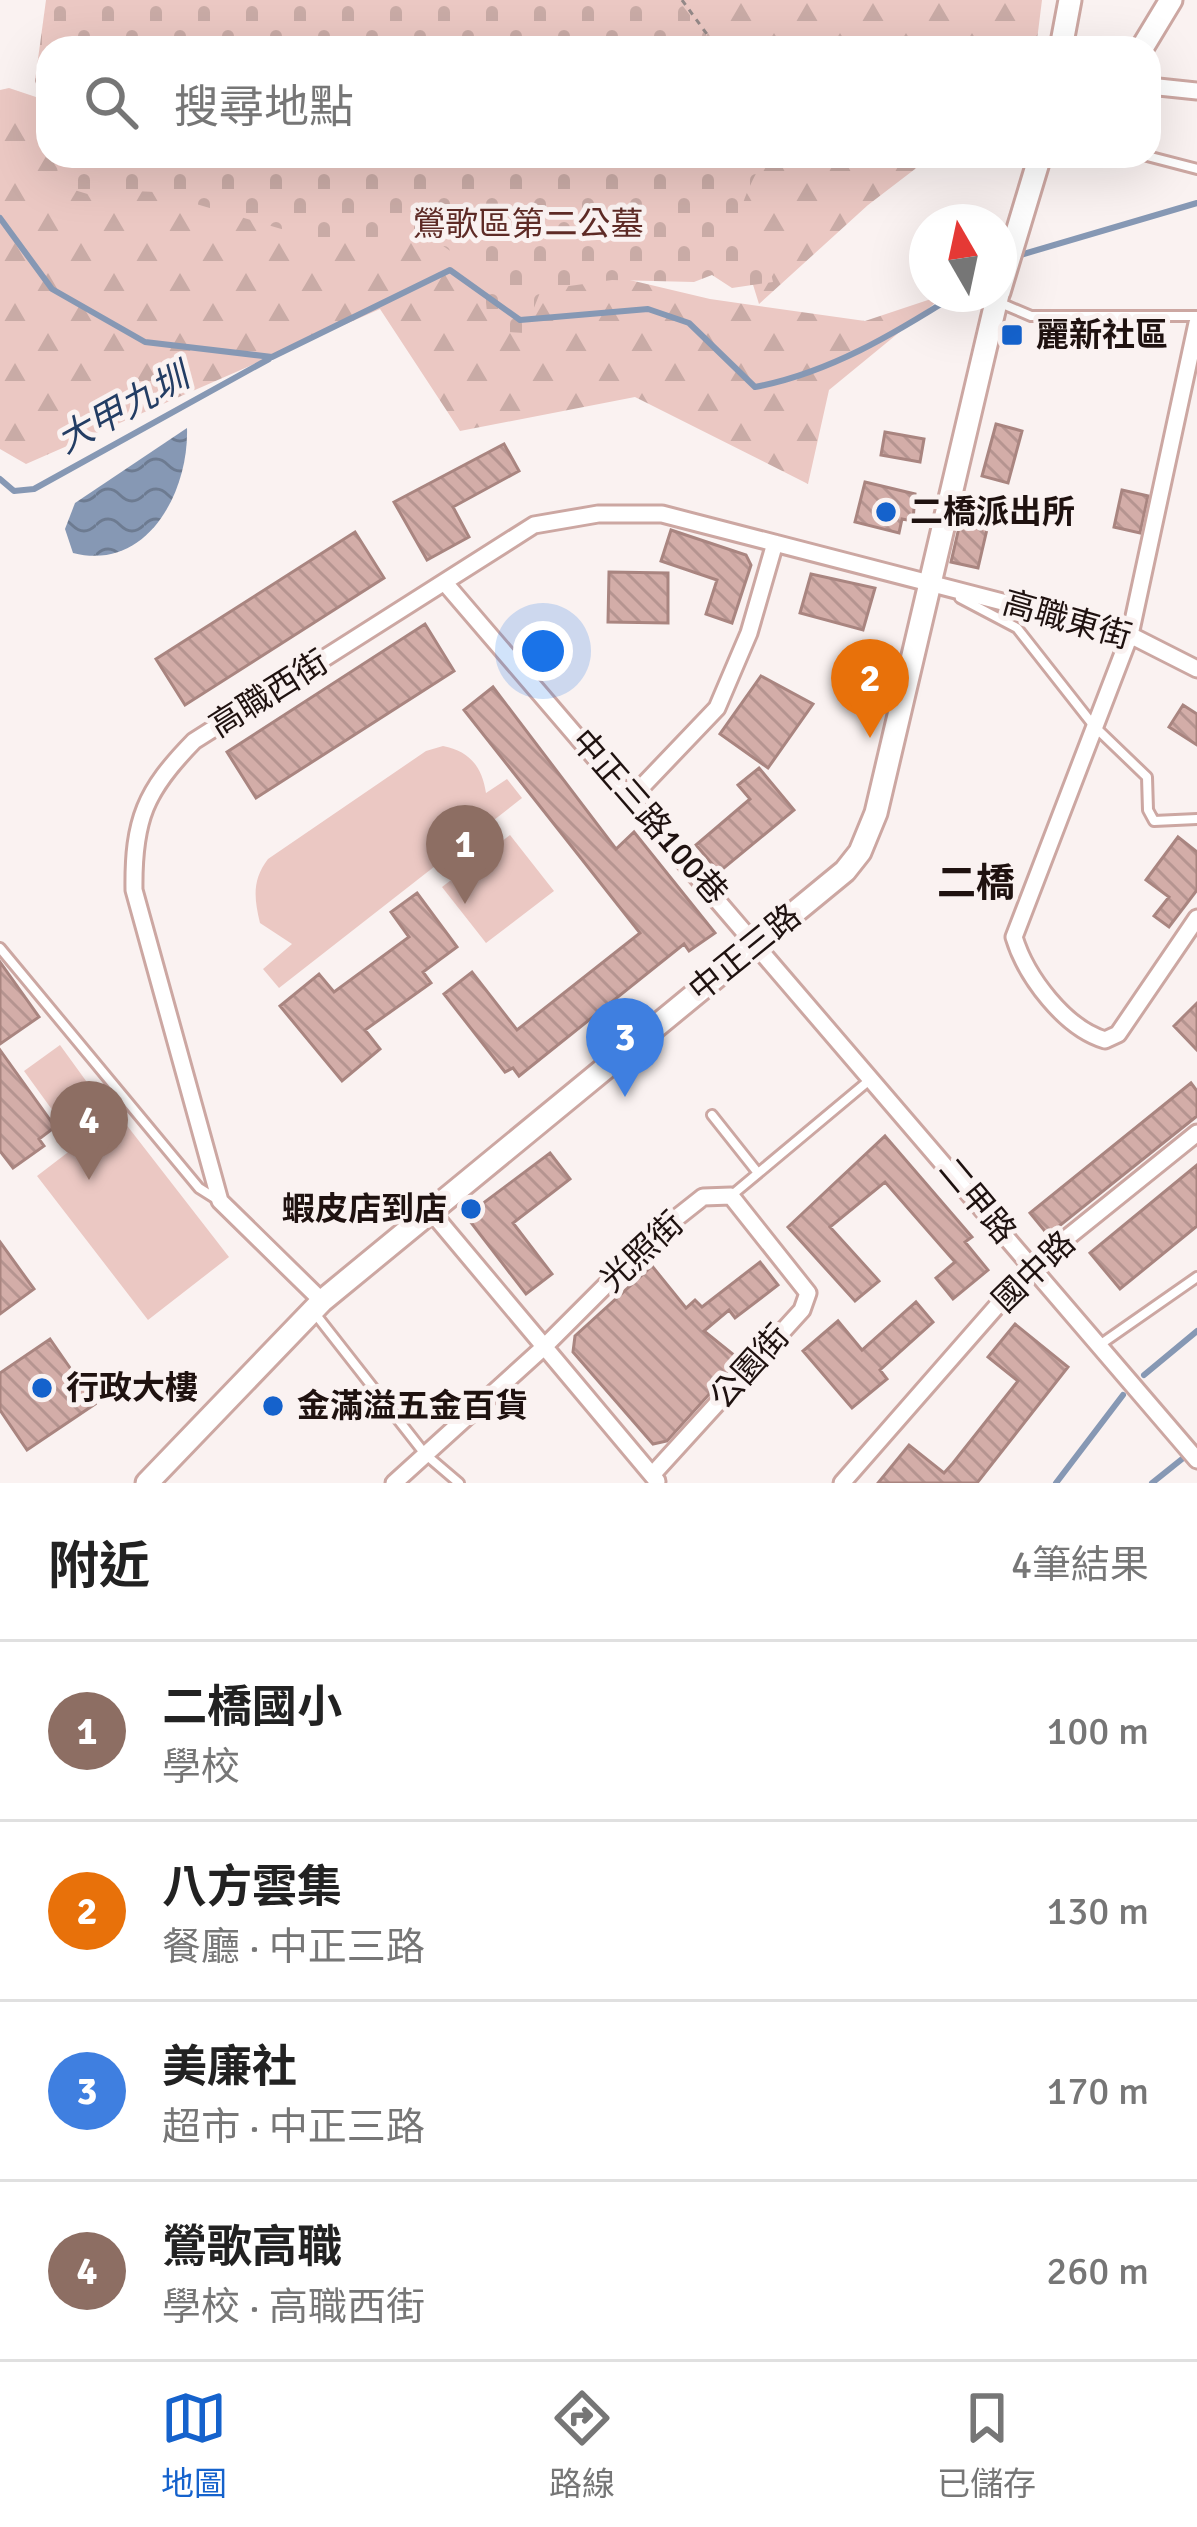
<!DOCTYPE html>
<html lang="zh-TW">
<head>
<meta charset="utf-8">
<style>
	body { margin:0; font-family:Signika,"Noto Sans TC",sans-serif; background:#f6f6f6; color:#222 }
	.compass { position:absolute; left:909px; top:204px; width:108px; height:108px; border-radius:50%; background:#fff; box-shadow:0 12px 48px #0002; rotate:351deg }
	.you { position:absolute; left:543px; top:651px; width:42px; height:42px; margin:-30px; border:9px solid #fff; border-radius:50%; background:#1a73e8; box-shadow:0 0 0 18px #1a73e833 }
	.badge { display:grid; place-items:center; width:78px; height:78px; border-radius:50%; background:#1562cc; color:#fff; font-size:39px; font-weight:700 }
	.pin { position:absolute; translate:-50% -99px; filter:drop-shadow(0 3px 6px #0008) }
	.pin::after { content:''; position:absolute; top:63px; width:42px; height:36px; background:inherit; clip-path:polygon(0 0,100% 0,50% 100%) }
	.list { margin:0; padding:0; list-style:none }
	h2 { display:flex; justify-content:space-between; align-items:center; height:156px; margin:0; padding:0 48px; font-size:51px }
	h2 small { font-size:39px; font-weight:400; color:#767676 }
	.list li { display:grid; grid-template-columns:78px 1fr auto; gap:36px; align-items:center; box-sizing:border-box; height:180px; padding:0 48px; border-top:3px solid #e0e0e0 }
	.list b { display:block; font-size:45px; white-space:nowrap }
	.list p { margin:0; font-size:39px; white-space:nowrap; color:#767676 }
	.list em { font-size:39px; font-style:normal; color:#767676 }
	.icon { flex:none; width:66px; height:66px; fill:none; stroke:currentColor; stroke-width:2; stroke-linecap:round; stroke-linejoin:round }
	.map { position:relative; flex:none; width:1197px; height:1483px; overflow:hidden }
	.search { position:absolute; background:#fff; box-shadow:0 12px 48px #0002; left:36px; right:36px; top:36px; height:132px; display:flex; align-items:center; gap:30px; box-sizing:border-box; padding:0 42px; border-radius:36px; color:#767676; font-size:45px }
	.sheet { height:876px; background:#fff }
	nav { display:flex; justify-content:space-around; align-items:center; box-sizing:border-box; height:168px; border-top:3px solid #e0e0e0; background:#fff; font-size:33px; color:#767676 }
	nav a { display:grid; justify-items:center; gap:6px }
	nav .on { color:#1562cc }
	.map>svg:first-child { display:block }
	.green { fill:#ebc8c3 }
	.forest { fill:url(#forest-firs) }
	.cemetery { fill:url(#cemetery-stones) }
	.water { fill:url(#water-waves) }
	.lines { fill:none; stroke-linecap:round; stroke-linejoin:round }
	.stream { stroke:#8698b4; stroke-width:6 }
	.building { fill:url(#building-back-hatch); stroke:#a98580; stroke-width:3 }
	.lane-casing { stroke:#cca7a2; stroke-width:14 }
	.street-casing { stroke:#cca7a2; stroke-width:21 }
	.secondary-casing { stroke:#cca7a2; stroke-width:27 }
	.path { stroke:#948988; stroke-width:3; stroke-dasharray:6 6; stroke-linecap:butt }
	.lane { stroke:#fff; stroke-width:8 }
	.street { stroke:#fff; stroke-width:15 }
	.secondary { stroke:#fff; stroke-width:21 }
	.poi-dot { fill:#1562cc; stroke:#faf2f1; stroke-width:4.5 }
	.labels { text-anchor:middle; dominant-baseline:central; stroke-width:10; stroke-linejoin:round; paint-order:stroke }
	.park-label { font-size:33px; fill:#5e2b26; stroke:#faf2f1 }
	.poi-label { font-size:33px; font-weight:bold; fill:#1f1210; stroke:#faf2f1; text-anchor:start }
	.street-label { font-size:33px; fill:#1f1210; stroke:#faf2f1 }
	.water-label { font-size:36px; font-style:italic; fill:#233d64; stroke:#faf2f1 }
	.quarter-label { font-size:39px; font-weight:bold; fill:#1f1210; stroke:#faf2f1 }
</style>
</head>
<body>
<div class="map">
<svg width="1197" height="1483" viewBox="0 0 1197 1483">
	<defs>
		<pattern id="forest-firs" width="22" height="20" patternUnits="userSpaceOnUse" patternTransform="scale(3)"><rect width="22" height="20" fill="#ebc8c3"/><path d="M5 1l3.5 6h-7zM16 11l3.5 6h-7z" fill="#c9aba6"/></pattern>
		<pattern id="cemetery-stones" width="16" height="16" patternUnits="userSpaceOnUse" patternTransform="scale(3)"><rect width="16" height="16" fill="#ebc8c3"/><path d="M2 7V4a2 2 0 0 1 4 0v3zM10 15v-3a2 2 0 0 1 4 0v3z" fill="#c9aba6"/></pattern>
		<pattern id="water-waves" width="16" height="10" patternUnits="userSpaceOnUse" patternTransform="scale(3)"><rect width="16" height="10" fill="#8698b4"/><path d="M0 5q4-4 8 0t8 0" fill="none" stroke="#6d7b91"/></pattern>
		<pattern id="building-back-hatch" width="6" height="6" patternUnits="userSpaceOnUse" patternTransform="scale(3)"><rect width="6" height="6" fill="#d3ada8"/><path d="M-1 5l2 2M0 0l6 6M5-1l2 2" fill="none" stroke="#b59490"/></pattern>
	</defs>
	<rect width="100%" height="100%" fill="#faf2f1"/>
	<path class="green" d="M 443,746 C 469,751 482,766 486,793 L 507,779 L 522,798 L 279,988 L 263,969 L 292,944 L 260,923 C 254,898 252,880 268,859 L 426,751 Z
		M 510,835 L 554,891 L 486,943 L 442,887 Z
		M 60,1045 L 110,1114 L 74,1140 L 24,1071 Z
		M 118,1114 L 229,1257 L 148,1320 L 37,1176 Z"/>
	<path class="forest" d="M 664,0 L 1042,0 L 1036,48 L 679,48 Z
		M 9,88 L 48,101 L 48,156 L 213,156 L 482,245 L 710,299 L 865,321 L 946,294 L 829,390 L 808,484 L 635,397 L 460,431 L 380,309 L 26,464 L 0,449 L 0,90 Z
		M 713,156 L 932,156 L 868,205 L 759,304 Z"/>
	<path class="cemetery" d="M 46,0 L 678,0 L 716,48 L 48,48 L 48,117 L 35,81 Z
		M 57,156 L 765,156 C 754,179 726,223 746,245 C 759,260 769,261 773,282 L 732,288 L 712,275 L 694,282 L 612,280 L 541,290 L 524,333 L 489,331 L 483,274 L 439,243 L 406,234 L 326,242 L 155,192 L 113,190 L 94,196 L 58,185 Z"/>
	<path class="water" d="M 187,428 C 189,492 147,572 73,553 L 65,529 L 75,503 Z"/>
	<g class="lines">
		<path class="stream" d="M 0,218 L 52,289 L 145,342 L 272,357 L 450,270 L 520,320 L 648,309 L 689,323 L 755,387 C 829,373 894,334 957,294
			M 1017,256 L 1197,203
			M 0,479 L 14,491 L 34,489 L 269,359
			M 1144,1375 L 1197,1331
			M 1056,1483 L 1123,1395
			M 1152,1483 L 1197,1447"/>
	</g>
	<path class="building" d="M 996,424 L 1022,431 L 1008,483 L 982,476 Z
		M 885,432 L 924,439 L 920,462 L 881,455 Z
		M 504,444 L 519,471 L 453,507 L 469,537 L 427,560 L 394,502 Z
		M 865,482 L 915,494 L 913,521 L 902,519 L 899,533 L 855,522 Z
		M 1122,490 L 1148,496 L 1140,533 L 1114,527 Z
		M 961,519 L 988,525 L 978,568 L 951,562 Z
		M 671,530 L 746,555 L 751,565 L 732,623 L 706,614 L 717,580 L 661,561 Z
		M 355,532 L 384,578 L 185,705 L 156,659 Z
		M 609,572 L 668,573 L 668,623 L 608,622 Z
		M 811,574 L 875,588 L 863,630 L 800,613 Z
		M 425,624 L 454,671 L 256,798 L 227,752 Z
		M 761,676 L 813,704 L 768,768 L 720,734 Z
		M 493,687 L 616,849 L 634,832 L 715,933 L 689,951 L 684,944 L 519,1076 L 513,1068 L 505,1072 L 444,994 L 472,972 L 517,1030 L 640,933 L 464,710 Z
		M 1183,705 L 1197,714 L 1197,745 L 1169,727 Z
		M 759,768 L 794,810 L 719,872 L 696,845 L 750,799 L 738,785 Z
		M 1178,837 L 1197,852 L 1197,890 L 1169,927 L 1154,916 L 1169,897 L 1146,880 Z
		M 417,893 L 457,947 L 423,972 L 431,983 L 365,1030 L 380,1049 L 342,1081 L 280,1006 L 319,974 L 334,992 L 409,937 L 391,912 Z
		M 0,962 L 39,1017 L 0,1044 Z
		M 1197,1003 L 1197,1050 L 1174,1026 Z
		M 0,1050 L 55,1127 L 39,1139 L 44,1146 L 13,1168 L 0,1151 Z
		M 1191,1083 L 1197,1091 L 1197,1116 L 1048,1235 L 1030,1213 Z
		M 885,1136 L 972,1237 L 965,1242 L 988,1270 L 953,1299 L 936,1278 L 955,1262 L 885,1182 L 830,1227 L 879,1281 L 855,1301 L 788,1227 Z
		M 550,1153 L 570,1179 L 513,1223 L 552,1274 L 526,1294 L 466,1216 Z
		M 1197,1165 L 1197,1226 L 1120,1289 L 1090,1253 Z
		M 0,1242 L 34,1289 L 0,1314 Z
		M 760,1262 L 778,1285 L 735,1318 L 729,1310 L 704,1331 L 740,1360 L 667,1441 L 653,1444 L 573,1352 L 575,1336 L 652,1266 L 686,1308 L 695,1300 L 702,1307 Z
		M 916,1302 L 933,1322 L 880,1370 L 887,1379 L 852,1408 L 803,1351 L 838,1321 L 862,1350 Z
		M 1015,1324 L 1068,1367 L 977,1483 L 878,1483 L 909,1445 L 944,1473 L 953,1463 L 1018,1381 L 988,1357 Z
		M 50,1339 L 95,1404 L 27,1450 L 0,1410 L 0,1373 Z"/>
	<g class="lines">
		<g class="lane-casing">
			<path id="lane" d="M 1147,156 L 1197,169
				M 998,302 L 1031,316 L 1197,316
				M 960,598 L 1017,628 L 1094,726 L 1147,777 L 1148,810 L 1154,821 L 1197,819
				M 0,948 L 199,1188 L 218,1200
				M 712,1115 L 758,1173
				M 732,1195 L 872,1078
				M 313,1311 L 425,1454 L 459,1483
				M 1101,1344 L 1197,1277"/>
		</g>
		<g class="street-casing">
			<path id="street" d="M 1149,86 L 1197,91
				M 1197,323 L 1130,635 L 1014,937 C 1026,977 1065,1028 1105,1040 L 1118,1034 L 1197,918
				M 445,583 L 1197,1460
				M 633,796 L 717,708 L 749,633 L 775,543
				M 428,1208 L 657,1481
				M 322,1301 L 220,1201 L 134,890 C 133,820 145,791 194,741 L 534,525 L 598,514 L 662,514 L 1130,635 L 1197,669
				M 394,1483 L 544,1347 L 660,1231 L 703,1197 L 731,1196 L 808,1293 L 802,1310 L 652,1475
				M 842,1483 L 1032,1266 L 1197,1133"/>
		</g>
		<g class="secondary-casing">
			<path id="secondary" d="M 1061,48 L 1070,0
				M 1142,48 L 1171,0
				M 999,292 L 1040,156
				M 147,1483 L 322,1301 L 845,871 L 860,852 L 876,813 L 998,294"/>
		</g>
		<path class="path" d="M 682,0 L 717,48"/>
		<use href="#lane" class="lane"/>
		<use href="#street" class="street"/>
		<use href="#secondary" class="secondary"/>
	</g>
	<g class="poi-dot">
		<rect x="1000" y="323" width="24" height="24" rx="6"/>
		<circle cx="886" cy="512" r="12"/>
		<circle cx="471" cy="1209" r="12"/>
		<circle cx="42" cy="1388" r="12"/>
		<circle cx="273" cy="1406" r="12"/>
	</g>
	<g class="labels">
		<g class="park-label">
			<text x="528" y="224">鶯歌區第二公墓</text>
		</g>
		<g class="poi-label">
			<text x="1036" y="335">麗新社區</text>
			<text x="910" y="512">二橋派出所</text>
			<text x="447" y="1209" text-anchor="end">蝦皮店到店</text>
			<text x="66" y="1388">行政大樓</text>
			<text x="297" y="1406">金滿溢五金百貨</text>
		</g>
		<g class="street-label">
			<text transform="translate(1067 620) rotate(16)">高職東街</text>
			<text transform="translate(269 694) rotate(-32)">高職西街</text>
			<text transform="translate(649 817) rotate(49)">中正三路100巷</text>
			<text transform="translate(745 953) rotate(-39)">中正三路</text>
			<text transform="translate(977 1201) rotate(50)">二甲路</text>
			<text transform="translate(642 1252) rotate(-43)">光照街</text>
			<text transform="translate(1034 1272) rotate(-44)">國中路</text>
			<text transform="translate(750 1367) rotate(-48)">公園街</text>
		</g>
		<g class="water-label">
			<text transform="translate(123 409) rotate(-29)">大甲九圳</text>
		</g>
		<g class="quarter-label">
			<text x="976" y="883">二橋</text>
		</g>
	</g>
</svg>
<svg class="compass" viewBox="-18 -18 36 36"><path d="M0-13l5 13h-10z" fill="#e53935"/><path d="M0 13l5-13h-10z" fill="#767676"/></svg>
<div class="you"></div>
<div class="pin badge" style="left:465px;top:904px;background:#8d6e63">1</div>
<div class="pin badge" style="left:870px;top:738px;background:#e8710a">2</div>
<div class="pin badge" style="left:625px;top:1097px;background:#3f7fe0">3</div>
<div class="pin badge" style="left:89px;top:1180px;background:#8d6e63">4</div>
<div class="search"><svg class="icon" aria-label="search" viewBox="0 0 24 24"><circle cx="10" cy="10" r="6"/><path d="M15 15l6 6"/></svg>搜尋地點</div>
</div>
<section class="sheet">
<h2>附近<small>4筆結果</small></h2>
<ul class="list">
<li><span class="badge" style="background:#8d6e63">1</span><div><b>二橋國小</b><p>學校</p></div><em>100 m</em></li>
<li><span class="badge" style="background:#e8710a">2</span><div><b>八方雲集</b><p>餐廳 · 中正三路</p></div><em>130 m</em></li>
<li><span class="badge" style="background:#3f7fe0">3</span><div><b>美廉社</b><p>超市 · 中正三路</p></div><em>170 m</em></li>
<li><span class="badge" style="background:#8d6e63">4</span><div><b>鶯歌高職</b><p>學校 · 高職西街</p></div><em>260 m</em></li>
</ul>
</section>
<nav>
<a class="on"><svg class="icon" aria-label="map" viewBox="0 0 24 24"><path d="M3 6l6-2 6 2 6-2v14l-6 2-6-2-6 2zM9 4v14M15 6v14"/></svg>地圖</a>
<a><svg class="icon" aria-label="directions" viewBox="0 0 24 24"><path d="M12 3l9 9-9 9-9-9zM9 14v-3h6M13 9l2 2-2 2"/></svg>路線</a>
<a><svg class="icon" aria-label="saved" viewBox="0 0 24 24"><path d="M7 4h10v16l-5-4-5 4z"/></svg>已儲存</a>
</nav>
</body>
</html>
